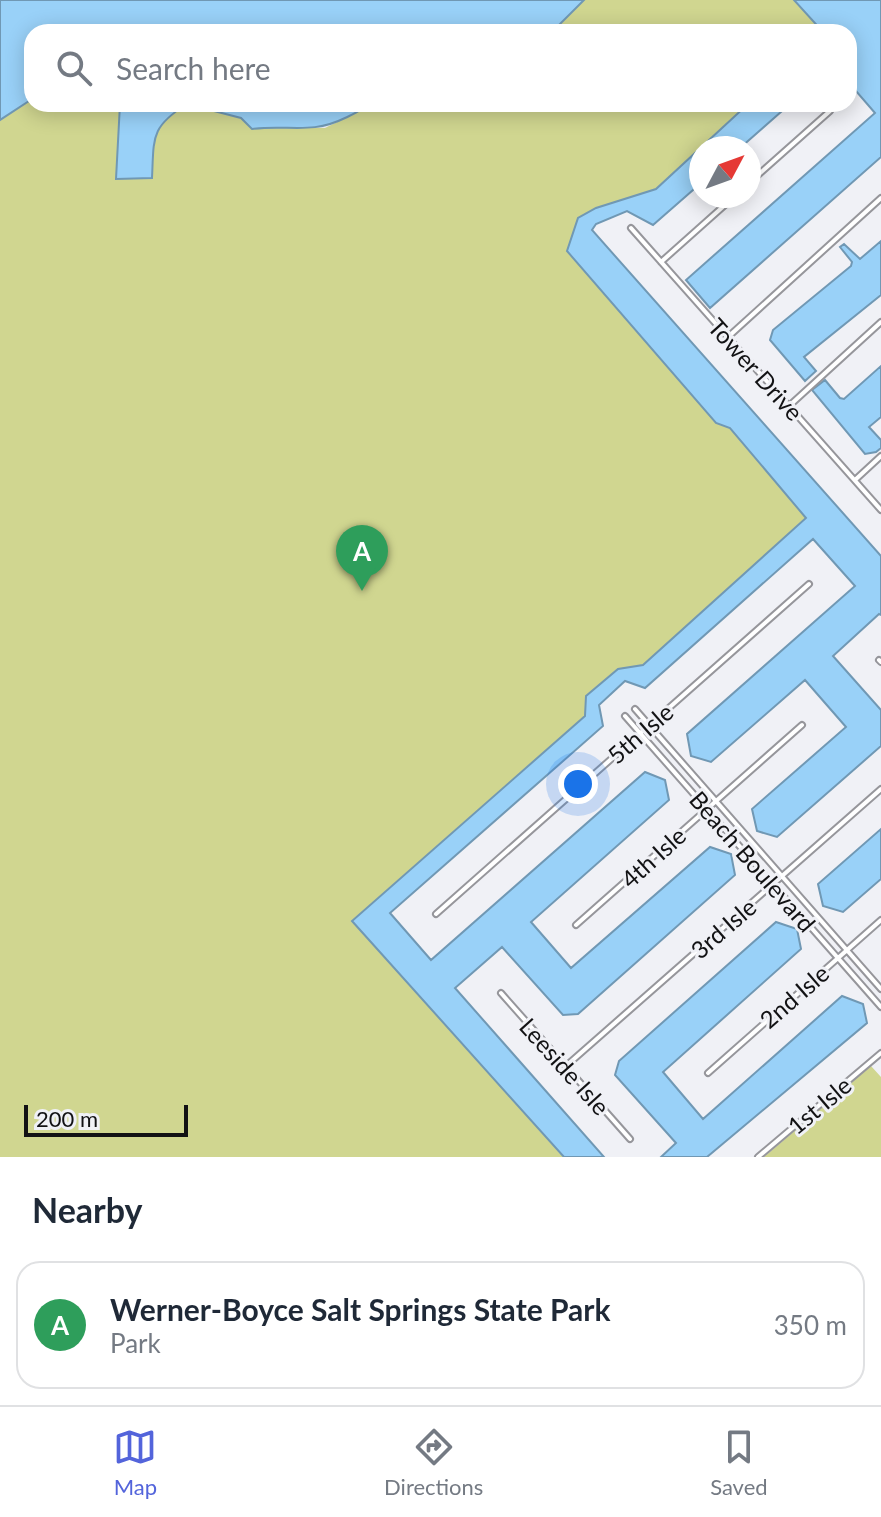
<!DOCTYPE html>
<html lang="en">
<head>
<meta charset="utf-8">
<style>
	body { margin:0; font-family:Lato,sans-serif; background:#f2f2f3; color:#1f2937 }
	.compass { position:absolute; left:689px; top:136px; width:72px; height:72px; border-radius:50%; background:#fff; box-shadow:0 4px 20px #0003; rotate:49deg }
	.scale { position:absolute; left:24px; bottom:20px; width:164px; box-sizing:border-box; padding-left:8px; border:4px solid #121214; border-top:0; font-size:22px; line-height:28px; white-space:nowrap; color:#121214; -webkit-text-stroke:6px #f0f1f6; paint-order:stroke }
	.you { position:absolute; left:578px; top:784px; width:28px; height:28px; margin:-20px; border:6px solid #fff; border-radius:50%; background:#1a73e8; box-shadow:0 0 0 12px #1a73e833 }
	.badge { display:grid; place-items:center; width:52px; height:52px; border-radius:50%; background:#5364db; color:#fff; font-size:26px; font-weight:700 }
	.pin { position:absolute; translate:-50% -66px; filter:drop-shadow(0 2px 4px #0008) }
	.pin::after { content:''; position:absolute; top:42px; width:28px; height:24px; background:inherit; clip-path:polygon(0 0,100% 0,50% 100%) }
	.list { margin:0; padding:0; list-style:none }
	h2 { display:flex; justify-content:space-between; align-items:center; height:104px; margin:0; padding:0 32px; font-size:34px }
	h2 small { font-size:26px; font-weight:400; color:#747a83 }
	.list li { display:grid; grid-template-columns:52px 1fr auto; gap:24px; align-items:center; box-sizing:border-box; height:128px; margin:0 16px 16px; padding:0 16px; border:2px solid #e0e1e3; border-radius:24px }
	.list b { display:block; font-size:30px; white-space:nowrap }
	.list p { margin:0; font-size:26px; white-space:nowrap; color:#747a83 }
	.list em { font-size:26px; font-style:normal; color:#747a83 }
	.icon { flex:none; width:44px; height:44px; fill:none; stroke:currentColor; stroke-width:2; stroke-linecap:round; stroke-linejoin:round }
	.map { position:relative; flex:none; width:881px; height:1157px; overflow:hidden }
	.search { position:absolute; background:#fff; box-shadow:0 4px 20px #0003; left:24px; right:24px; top:24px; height:88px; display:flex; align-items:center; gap:20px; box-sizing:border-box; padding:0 28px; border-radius:24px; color:#747a83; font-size:30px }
	.sheet { height:248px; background:#fff }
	nav { display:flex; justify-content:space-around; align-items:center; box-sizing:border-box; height:112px; border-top:2px solid #e0e1e3; background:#fff; font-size:22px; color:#747a83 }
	nav a { display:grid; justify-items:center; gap:4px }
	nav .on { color:#5364db }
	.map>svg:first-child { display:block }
	.green { fill:#d0d690 }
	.water { fill:#99d1f8; stroke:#7098b4; stroke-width:2 }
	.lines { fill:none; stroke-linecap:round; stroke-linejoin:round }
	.minor-casing { stroke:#96969b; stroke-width:8 }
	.minor { stroke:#fff; stroke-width:4 }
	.labels { text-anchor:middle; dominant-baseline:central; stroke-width:6; stroke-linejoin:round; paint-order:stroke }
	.street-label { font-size:24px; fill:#121214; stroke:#f0f1f6 }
</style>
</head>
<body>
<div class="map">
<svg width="881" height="1157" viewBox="0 0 881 1157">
	<rect width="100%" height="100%" fill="#f0f1f6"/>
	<path class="green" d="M 584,0 L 794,0 L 823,32 L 552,32 Z
		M 32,99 L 32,104 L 120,104 L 116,179 L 152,178 C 154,138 150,127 187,104 L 241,118 L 253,129 L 271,126 L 325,128 L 361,110 L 365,104 L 748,104 L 656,189 L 596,208 L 579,218 L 567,251 L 716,423 L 730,428 L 807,517 L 643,665 L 618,669 L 586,696 L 585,716 L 353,921 L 564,1157 L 0,1157 L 0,120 Z
		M 871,1066 L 881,1077 L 881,1157 L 764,1157 Z"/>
	<path class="water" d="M 0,0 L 584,0 L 552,32 L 32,32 L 32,99 L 0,120 Z
		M 794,0 L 881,0 L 881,157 L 710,308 L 686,280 L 875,113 L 849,83 L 849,32 L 823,32 Z
		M 120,104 L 365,104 C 360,112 353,114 345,118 C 311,135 287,124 252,129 L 241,118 L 187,104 C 150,127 154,138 152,178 L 116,179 Z
		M 748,104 L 790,104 L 740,148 L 701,148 L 701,183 L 653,225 L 627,211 L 596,224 L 592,230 L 881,556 L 881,615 L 879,614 L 833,656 L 881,710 L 881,746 L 777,837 L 757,831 L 752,809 L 846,727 L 805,680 L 711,762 L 691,756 L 687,734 L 855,586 L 813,539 L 645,688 L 625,681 L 599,705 L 603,726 L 390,913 L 431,960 L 645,772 L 665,780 L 669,800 L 531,922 L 571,968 L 710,847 L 731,854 L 735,875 L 578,1014 L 563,1015 L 502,947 L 455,988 L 604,1157 L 564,1157 L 352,921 L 585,716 L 586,696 L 618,669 L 643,665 L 806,518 L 730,428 L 716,423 L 567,251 L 578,218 L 596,208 L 656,189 Z
		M 881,241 L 881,295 L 804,357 L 816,371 L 805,381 L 770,340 L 773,330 L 851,266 L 852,262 L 840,247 L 844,244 L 860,259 Z
		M 881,366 L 881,417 L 869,427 L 881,440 L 881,448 L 876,452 L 865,454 L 812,390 L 825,380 L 840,398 L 844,399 Z
		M 881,829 L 881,879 L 843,912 L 823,906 L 818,884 Z
		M 776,922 L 797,929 L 801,949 L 663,1072 L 703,1119 L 842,996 L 863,1004 L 867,1023 L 707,1157 L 661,1157 L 676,1143 L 615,1075 L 619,1061 Z"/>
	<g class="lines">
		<g class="minor-casing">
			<path id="minor" d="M 749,183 L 830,111
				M 631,228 L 881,510
				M 661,262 L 735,196
				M 728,337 L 881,198
				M 789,406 L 881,322
				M 855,480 L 881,456
				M 879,660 L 881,662
				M 635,709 L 881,989
				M 625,716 L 881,1007
				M 436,914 L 809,584
				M 576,925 L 802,725
				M 501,993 L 630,1139
				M 566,1066 L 881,789
				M 708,1073 L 881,920
				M 758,1157 L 881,1053"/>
		</g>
		<use href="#minor" class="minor"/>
	</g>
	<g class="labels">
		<g class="street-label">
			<text transform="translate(756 369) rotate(48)">Tower Drive</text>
			<text transform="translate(640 733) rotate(-41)">5th Isle</text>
			<text transform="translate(653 857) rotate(-42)">4th Isle</text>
			<text transform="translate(753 861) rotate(49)">Beach Boulevard</text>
			<text transform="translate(723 928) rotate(-41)">3rd Isle</text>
			<text transform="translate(794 996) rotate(-41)">2nd Isle</text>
			<text transform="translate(565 1066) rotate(48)">Leeside Isle</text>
			<text transform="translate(819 1105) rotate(-40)">1st Isle</text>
		</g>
	</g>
</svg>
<svg class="compass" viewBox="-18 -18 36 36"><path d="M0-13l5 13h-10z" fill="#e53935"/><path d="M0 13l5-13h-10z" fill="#747a83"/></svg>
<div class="scale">200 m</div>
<div class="you"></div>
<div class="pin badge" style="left:362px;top:591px;background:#2e9e5b">A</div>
<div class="search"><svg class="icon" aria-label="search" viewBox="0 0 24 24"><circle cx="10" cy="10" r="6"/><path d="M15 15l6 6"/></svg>Search here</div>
</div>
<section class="sheet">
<h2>Nearby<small></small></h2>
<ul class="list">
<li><span class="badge" style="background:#2e9e5b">A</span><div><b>Werner-Boyce Salt Springs State Park</b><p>Park</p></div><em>350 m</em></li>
</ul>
</section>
<nav>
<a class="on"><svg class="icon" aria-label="map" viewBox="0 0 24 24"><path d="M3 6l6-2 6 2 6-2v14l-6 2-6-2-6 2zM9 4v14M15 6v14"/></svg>Map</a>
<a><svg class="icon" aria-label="directions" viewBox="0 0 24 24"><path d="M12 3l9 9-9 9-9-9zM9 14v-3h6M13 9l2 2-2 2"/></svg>Directions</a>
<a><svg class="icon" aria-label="saved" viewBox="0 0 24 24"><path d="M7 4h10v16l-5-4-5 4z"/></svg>Saved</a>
</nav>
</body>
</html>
